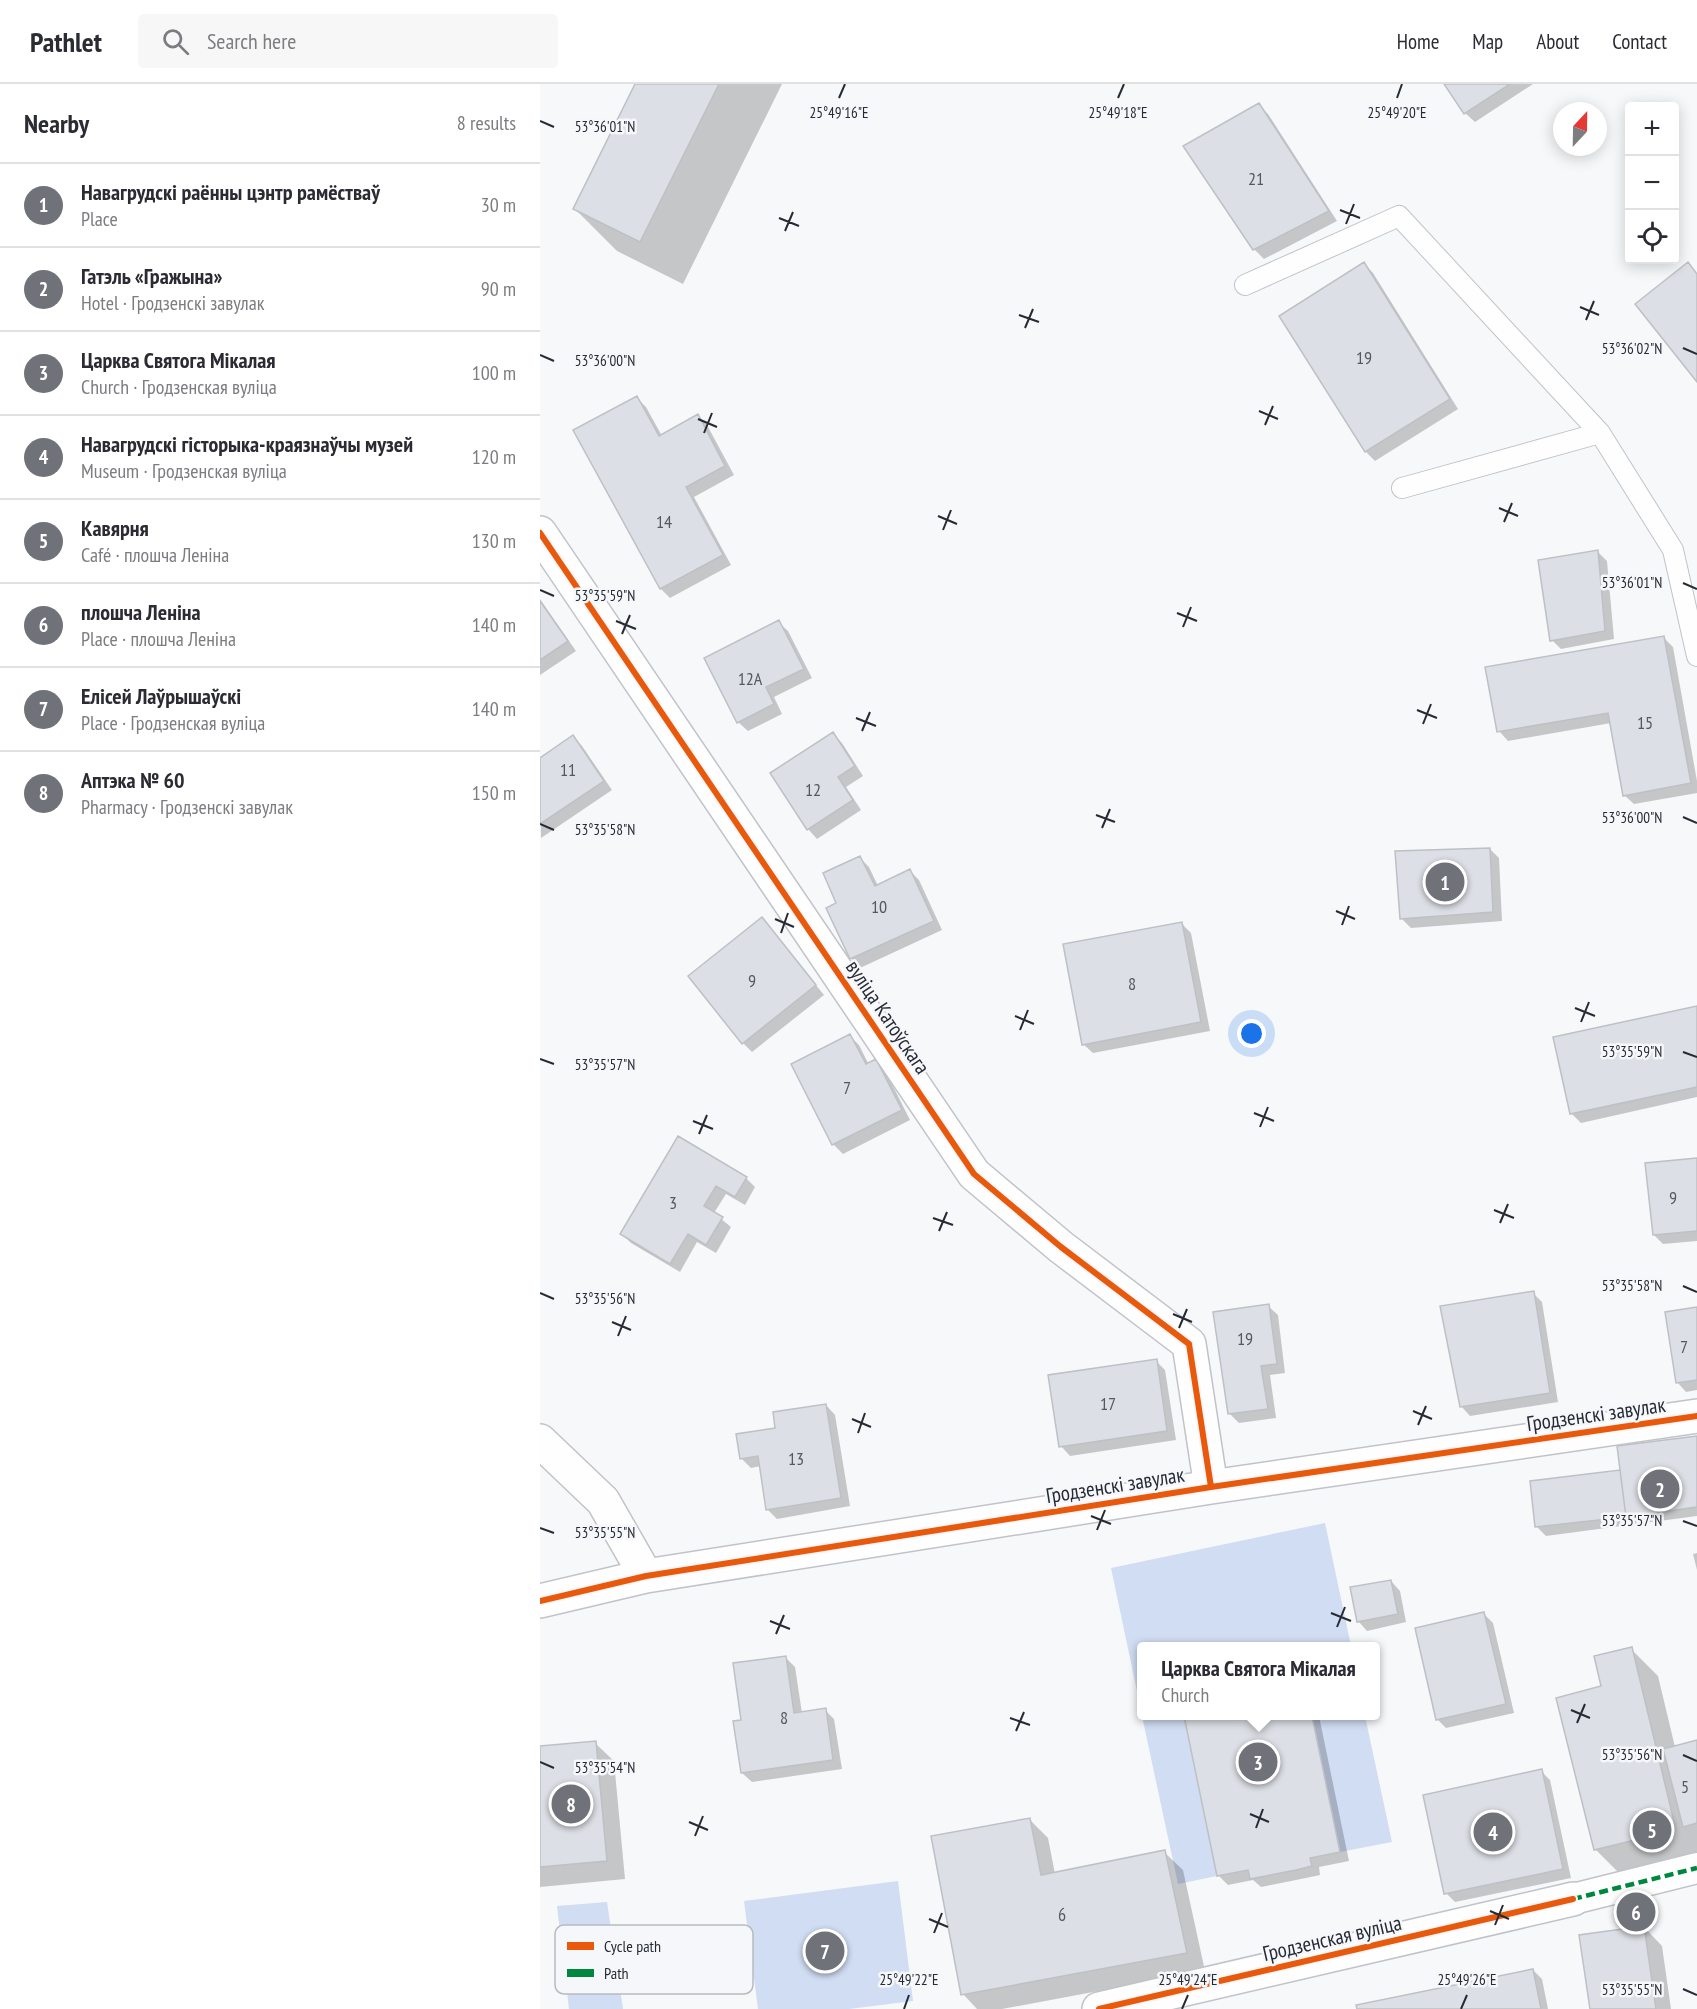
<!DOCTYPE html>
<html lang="en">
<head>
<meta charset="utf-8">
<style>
	body { margin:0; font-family:"PT Sans Narrow",sans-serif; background:#f7f7f7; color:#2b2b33 }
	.controls { position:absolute; right:18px; top:18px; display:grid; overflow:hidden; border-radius:6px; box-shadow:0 3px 15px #0003 }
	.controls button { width:54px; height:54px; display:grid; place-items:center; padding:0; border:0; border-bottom:2px solid #e1e1e2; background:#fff; color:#2b2b33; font:30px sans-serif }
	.compass { position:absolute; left:1013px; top:18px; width:54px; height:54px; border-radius:50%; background:#fff; box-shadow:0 3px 15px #0003; rotate:22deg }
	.you { position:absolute; left:712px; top:950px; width:21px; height:21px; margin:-15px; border:4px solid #fff; border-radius:50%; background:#1a73e8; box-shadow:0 0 0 9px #1a73e833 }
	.badge { display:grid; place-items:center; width:39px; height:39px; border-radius:50%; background:#6f7379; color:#fff; font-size:20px; font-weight:700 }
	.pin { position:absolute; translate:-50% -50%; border:3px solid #fff; box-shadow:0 2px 6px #0006 }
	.popup { position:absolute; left:597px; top:1558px; width:243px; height:78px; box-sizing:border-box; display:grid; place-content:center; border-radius:6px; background:#fff; filter:drop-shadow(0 2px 4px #0005); font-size:20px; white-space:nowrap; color:#7c7c81 }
	.popup b { font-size:22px; color:#2b2b33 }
	.popup::after { content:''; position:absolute; left:50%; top:100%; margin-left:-12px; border:12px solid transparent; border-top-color:#fff }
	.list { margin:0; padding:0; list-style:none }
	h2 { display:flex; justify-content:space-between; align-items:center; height:78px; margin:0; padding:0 24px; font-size:26px }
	h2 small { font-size:20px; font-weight:400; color:#7c7c81 }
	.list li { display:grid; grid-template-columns:39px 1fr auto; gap:18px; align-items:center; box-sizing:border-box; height:84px; padding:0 24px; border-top:2px solid #e1e1e2 }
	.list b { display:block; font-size:22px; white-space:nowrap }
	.list p { margin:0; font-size:20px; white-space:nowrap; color:#7c7c81 }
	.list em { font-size:20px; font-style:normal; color:#7c7c81 }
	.icon { flex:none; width:33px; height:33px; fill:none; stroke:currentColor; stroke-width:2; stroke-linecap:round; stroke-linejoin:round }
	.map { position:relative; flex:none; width:1157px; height:1925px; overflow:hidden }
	header { display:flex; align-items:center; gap:36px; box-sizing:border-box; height:84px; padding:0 30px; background:#fff; border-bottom:2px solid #e1e1e2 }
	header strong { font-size:28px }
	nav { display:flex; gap:33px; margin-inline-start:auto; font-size:21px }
	.search { width:420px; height:54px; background:#f7f7f7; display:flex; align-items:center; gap:15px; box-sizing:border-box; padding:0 21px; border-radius:6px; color:#7c7c81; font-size:22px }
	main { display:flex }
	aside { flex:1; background:#fff }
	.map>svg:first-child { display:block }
	.green { fill:#d1ddf3 }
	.shadow { fill:#0003 }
	.building { fill:#dcdfe5; stroke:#bdc0c5; stroke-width:1.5 }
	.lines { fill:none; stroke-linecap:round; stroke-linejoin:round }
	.service-casing { stroke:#c1c3c8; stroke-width:22 }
	.pedestrian-casing { stroke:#c1c3c8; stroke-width:33 }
	.minor-casing { stroke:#c1c3c8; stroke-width:36 }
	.service { stroke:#fefefe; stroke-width:20 }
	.pedestrian { stroke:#fefefe; stroke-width:30 }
	.minor { stroke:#fefefe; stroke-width:33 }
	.quiet { stroke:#00873e; stroke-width:4.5; stroke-dasharray:9 4.5; stroke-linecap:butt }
	.cycleway-casing { stroke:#f5f7fb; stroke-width:10 }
	.cycleway { stroke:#e8590c; stroke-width:6 }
	.ticks { fill:none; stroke:#262b33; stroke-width:2 }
	.labels { text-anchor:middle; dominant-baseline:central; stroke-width:5; stroke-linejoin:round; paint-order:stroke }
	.number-label { font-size:18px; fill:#545860 }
	.street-label { font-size:21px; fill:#262b33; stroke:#f5f7fb }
	.key { fill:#f5f7fb; stroke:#b7babf; stroke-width:1.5 }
	.key-label { font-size:16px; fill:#262b33 }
	.ticks-label { font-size:15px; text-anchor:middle; fill:#262b33; stroke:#f5f7fb; stroke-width:5; stroke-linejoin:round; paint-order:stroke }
</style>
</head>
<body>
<header>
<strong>Pathlet</strong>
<div class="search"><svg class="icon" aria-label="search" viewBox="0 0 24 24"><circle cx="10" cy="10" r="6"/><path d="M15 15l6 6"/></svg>Search here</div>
<nav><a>Home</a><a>Map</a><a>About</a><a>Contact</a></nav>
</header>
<main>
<aside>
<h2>Nearby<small>8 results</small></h2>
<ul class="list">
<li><span class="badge">1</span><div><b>Навагрудскі раённы цэнтр рамёстваў</b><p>Place</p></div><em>30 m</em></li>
<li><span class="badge">2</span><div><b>Гатэль «Гражына»</b><p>Hotel · Гродзенскі завулак</p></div><em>90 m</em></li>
<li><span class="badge">3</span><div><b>Царква Святога Мікалая</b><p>Church · Гродзенская вуліца</p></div><em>100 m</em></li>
<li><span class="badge">4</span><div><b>Навагрудскі гісторыка-краязнаўчы музей</b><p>Museum · Гродзенская вуліца</p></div><em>120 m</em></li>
<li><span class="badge">5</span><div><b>Кавярня</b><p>Café · плошча Леніна</p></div><em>130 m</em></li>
<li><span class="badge">6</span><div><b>плошча Леніна</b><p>Place · плошча Леніна</p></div><em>140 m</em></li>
<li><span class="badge">7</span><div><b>Елісей Лаўрышаўскі</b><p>Place · Гродзенская вуліца</p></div><em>140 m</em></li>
<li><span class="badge">8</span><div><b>Аптэка № 60</b><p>Pharmacy · Гродзенскі завулак</p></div><em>150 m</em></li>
</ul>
</aside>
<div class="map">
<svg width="1157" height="1925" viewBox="0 0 1157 1925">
	<rect width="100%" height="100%" fill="#f6f8fa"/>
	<path class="green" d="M 785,1439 L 811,1562 L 711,1562 L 708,1560 L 696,1562 L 601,1562 L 601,1626 L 571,1484 Z
		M 602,1632 L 644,1632 L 677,1792 L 638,1800 Z
		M 772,1632 L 825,1632 L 852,1758 L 800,1768 Z
		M 358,1797 L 373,1917 L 309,1925 L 218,1925 L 204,1817 Z
		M 67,1818 L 83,1925 L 29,1925 L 17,1822 Z"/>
	<path class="shadow" d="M 97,0 L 242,0 L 143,200 L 77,167 L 35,125 Z
		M 905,0 L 993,0 L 935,38 L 925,29 Z
		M 718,21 L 728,30 L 797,137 L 724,175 L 714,165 L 645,62 Z
		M 824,180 L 833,189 L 918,325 L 835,377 L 826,368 L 741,232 Z
		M 97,314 L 106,323 L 122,352 L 158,332 L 167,341 L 194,391 L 154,413 L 191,481 L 130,514 L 121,505 Z
		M 1058,468 L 1067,477 L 1074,555 L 1021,565 L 1012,556 Z
		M 0,515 L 36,567 L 0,591 Z
		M 238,538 L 248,547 L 272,594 L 234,613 L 242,630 L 208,647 L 198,638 Z
		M 1123,553 L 1133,563 L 1157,697 L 1157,709 L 1094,720 L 1084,711 L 1071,639 L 968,657 L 959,647 Z
		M 293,650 L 302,659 L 323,692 L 306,703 L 321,726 L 277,755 L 268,745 Z
		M 33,653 L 42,662 L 72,706 L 1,754 L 0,675 Z
		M 950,765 L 959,774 L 962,837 L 871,844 L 861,834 Z
		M 320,774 L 329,783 L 338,802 L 370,787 L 379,796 L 402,846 L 320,884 L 311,874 L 298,820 Z
		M 222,835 L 284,911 L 212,968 L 203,959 Z
		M 642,840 L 651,849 L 670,947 L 553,969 L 543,960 Z
		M 1157,923 L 1157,1013 L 1041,1039 L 1031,1029 Z
		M 310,952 L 319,961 L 329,981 L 336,977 L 345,986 L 370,1036 L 303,1070 L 294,1061 L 253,980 Z
		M 139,1054 L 206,1094 L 215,1103 L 205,1121 L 186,1110 L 174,1129 L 191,1143 L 176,1169 L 157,1158 L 140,1188 L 91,1159 L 82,1150 Z
		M 1157,1076 L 1157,1157 L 1123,1160 L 1114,1151 Z
		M 993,1209 L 1002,1218 L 1018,1318 L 930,1332 L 921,1322 Z
		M 728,1222 L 738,1231 L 745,1289 L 730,1291 L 736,1334 L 699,1339 L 689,1329 Z
		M 1157,1225 L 1157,1306 L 1146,1308 L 1137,1298 Z
		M 616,1277 L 625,1286 L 636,1356 L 530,1372 L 521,1362 Z
		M 286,1321 L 295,1331 L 310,1422 L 237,1435 L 227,1425 L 221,1382 L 211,1384 L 201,1374 Z
		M 1157,1353 L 1157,1432 L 1006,1452 L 997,1443 L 991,1398 L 1082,1388 Z
		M 1157,1469 L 1157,1486 L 1153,1470 Z
		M 851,1497 L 860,1507 L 866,1538 L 827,1547 L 818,1537 Z
		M 944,1530 L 953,1539 L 974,1629 L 906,1644 L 897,1635 Z
		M 1091,1565 L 1118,1592 L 1135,1663 L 1157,1657 L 1157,1773 L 1082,1792 L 1055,1765 L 1063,1604 Z
		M 245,1573 L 255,1583 L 262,1629 L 285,1626 L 294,1635 L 302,1685 L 212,1698 L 202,1689 L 203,1638 Z
		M 645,1632 L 779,1632 L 809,1777 L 779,1783 L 780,1791 L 766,1794 L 721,1803 L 713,1796 L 688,1801 L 679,1792 Z
		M 55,1659 L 74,1677 L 85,1795 L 0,1803 L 0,1663 Z
		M 1001,1687 L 1010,1696 L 1031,1794 L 915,1818 L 906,1809 Z
		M 489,1735 L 508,1754 L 515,1790 L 624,1768 L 643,1786 L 665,1887 L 462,1925 L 437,1925 L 423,1910 Z
		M 1104,1843 L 1122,1862 L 1131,1925 L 1051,1925 Z
		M 993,1886 L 1002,1895 L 1008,1925 L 818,1925 Z"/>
	<path class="building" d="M 95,0 L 179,0 L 100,158 L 33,125 Z
		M 904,0 L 970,0 L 924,30 Z
		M 719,19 L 789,127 L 713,166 L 643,62 Z
		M 824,178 L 910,315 L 825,368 L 739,232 Z
		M 1148,178 L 1157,190 L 1157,298 L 1095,220 Z
		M 97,312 L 119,352 L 158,330 L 185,382 L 146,403 L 183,471 L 120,505 L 33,346 Z
		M 1058,466 L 1065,547 L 1010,557 L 998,476 Z
		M 0,517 L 28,557 L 0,576 Z
		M 239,536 L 264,585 L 226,603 L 234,620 L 197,639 L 164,574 Z
		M 1124,552 L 1151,699 L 1083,712 L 1068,629 L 957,648 L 945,583 Z
		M 293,648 L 315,682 L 298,693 L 313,716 L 267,746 L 230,689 Z
		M 33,651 L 64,697 L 0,740 L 0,674 Z
		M 950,764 L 953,828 L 860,835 L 855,767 Z
		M 320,772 L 335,802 L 370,785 L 394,837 L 310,875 L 286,824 L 296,819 L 283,789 Z
		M 222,833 L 276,901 L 202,960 L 148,892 Z
		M 642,838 L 661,938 L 542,961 L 523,860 Z
		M 1157,922 L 1157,1003 L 1030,1030 L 1013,953 Z
		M 310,950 L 326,980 L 336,975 L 362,1026 L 292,1061 L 251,980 Z
		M 138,1052 L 207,1093 L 195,1113 L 176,1102 L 164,1122 L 183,1133 L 166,1161 L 148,1150 L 130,1180 L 80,1150 Z
		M 1157,1074 L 1157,1147 L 1113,1151 L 1105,1079 Z
		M 994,1207 L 1010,1309 L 920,1323 L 900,1222 Z
		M 729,1220 L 737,1280 L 721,1282 L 728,1325 L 688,1330 L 673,1228 Z
		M 1157,1223 L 1157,1296 L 1136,1299 L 1125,1228 Z
		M 617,1275 L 627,1347 L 519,1363 L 508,1291 Z
		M 286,1320 L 301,1414 L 226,1426 L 218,1372 L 200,1375 L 196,1350 L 235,1344 L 233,1328 Z
		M 1157,1352 L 1157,1423 L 1086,1433 L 1077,1362 Z
		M 1080,1386 L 1086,1433 L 995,1443 L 990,1397 Z
		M 851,1496 L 858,1530 L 817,1538 L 810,1503 Z
		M 944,1528 L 966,1620 L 896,1636 L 875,1544 Z
		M 1092,1563 L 1136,1746 L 1054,1766 L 1016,1614 L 1061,1602 L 1054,1572 Z
		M 246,1572 L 254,1629 L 286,1624 L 293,1676 L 201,1689 L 193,1637 L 201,1636 L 193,1579 Z
		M 644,1632 L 772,1632 L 800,1768 L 770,1774 L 772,1782 L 756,1786 L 710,1795 L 708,1786 L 677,1792 Z
		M 1157,1656 L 1157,1739 L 1143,1743 L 1123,1665 Z
		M 56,1657 L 67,1777 L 0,1783 L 0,1662 Z
		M 1002,1685 L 1023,1785 L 904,1810 L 883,1711 Z
		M 490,1734 L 501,1791 L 625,1766 L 647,1869 L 421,1911 L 391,1752 Z
		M 1104,1842 L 1116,1925 L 1050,1925 L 1039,1851 Z
		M 993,1885 L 1001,1925 L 817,1925 L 816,1921 Z"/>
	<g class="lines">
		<g class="service-casing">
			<path id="service" d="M 705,201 L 859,132 L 1060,349 L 1133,466 L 1157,572
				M 862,404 L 1060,349"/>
		</g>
		<g class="pedestrian-casing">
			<path id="pedestrian" d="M 1033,1815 L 1157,1784"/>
		</g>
		<g class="minor-casing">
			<path id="minor" d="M 0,449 L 434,1090 L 521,1163 L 649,1260 L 671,1403
				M 0,1357 L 63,1417 L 106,1492
				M 0,1517 L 106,1492 L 671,1403 L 1157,1332
				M 559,1925 L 1033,1815"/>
		</g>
		<use href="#service" class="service"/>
		<use href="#pedestrian" class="pedestrian"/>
		<use href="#minor" class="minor"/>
		<path class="quiet" d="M 1033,1815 L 1157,1784"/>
		<g class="cycleway-casing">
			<path id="cycleway" d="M 0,449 L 434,1090 L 521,1163 L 649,1260 L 671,1403
				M 0,1517 L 106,1492 L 671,1403 L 1157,1332
				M 559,1925 L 1033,1815"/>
		</g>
		<use href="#cycleway" class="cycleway"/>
	</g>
	<path class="ticks" d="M 299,14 L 305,0M 578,14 L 584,0M 857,14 L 862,0M 0,37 L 14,43M 800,126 L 820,134M 239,134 L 259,142M 806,140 L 814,120M 245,147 L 253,128M 1040,223 L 1059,231M 479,231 L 499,238M 1046,236 L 1054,217M 485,244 L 493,225M 1143,264 L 1157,270M 0,271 L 14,277M 719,327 L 738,335M 158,335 L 177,343M 725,341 L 733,322M 164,349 L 172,329M 959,424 L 978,432M 398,432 L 417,440M 964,438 L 972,419M 403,446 L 411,426M 1143,499 L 1157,505M 0,506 L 14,512M 637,529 L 657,537M 76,537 L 96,545M 643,543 L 651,523M 82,550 L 90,531M 877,626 L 897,634M 316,634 L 336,642M 883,640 L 891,620M 322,647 L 330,628M 556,731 L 575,738M 1143,733 L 1157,739M 0,740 L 14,746M 562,744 L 570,725M 796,827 L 815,835M 235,835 L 254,843M 802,841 L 809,822M 241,849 L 248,829M 1035,924 L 1055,932M 475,932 L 494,940M 1041,938 L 1049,918M 480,946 L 488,926M 1143,968 L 1157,973M 0,975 L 14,980M 714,1029 L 734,1037M 153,1037 L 173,1045M 720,1043 L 728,1023M 159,1050 L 167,1031M 954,1126 L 974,1134M 393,1134 L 413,1141M 960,1139 L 968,1120M 399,1147 L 407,1128M 1143,1202 L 1157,1208M 0,1209 L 14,1215M 633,1230 L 652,1238M 72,1238 L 91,1246M 639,1244 L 647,1225M 78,1252 L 86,1232M 873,1327 L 892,1335M 312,1335 L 331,1343M 878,1341 L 886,1322M 318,1349 L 325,1329M 551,1432 L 571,1440M 1143,1437 L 1157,1442M 0,1444 L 14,1449M 557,1446 L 565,1426M 791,1529 L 811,1537M 230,1537 L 250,1545M 797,1543 L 805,1523M 236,1550 L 244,1531M 1031,1626 L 1050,1634M 470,1634 L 490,1641M 1037,1639 L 1045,1620M 476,1647 L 484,1628M 1143,1671 L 1157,1677M 0,1678 L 14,1684M 710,1730 L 729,1738M 149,1738 L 168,1746M 716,1744 L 723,1725M 155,1752 L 163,1732M 950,1827 L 969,1835M 389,1835 L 408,1843M 955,1841 L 963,1821M 394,1849 L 402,1829M 1143,1905 L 1157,1911M 364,1925 L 369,1911M 642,1925 L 648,1911M 921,1925 L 927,1911"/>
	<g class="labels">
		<g class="number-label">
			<text x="716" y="94">21</text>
			<text x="824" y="273">19</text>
			<text x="124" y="437">14</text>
			<text x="210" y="594">12А</text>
			<text x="1105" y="638">15</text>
			<text x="28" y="685">11</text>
			<text x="273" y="705">12</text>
			<text x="339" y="822">10</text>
			<text x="212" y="896">9</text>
			<text x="592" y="899">8</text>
			<text x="307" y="1003">7</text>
			<text x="1133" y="1113">9</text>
			<text x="133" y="1118">3</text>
			<text x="705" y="1254">19</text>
			<text x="1144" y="1262">7</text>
			<text x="568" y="1319">17</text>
			<text x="256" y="1374">13</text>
			<text x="244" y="1633">8</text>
			<text x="1145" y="1702">5</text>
			<text x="522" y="1830">6</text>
		</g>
		<g class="street-label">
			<text transform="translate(348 933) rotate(56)">вуліца Катоўскага</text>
			<text transform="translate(1056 1330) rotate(-8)">Гродзенскі завулак</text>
			<text transform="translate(575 1401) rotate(-9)">Гродзенскі завулак</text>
			<text transform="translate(792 1854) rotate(-13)">Гродзенская вуліца</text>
		</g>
	</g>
	<rect x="15" y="1841" width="198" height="69" rx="9" class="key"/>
	<rect x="27" y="1858" width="27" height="8" fill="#e8590c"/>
	<rect x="27" y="1885" width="27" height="8" fill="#00873e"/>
	<g class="key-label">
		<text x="64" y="1868">Cycle path</text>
		<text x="64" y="1895">Path</text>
	</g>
	<g class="ticks-label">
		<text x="857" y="34">25°49'20"E</text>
		<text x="299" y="34">25°49'16"E</text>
		<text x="578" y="34">25°49'18"E</text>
		<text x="65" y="48">53°36'01"N</text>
		<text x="1092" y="270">53°36'02"N</text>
		<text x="65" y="282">53°36'00"N</text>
		<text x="1092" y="504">53°36'01"N</text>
		<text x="65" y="517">53°35'59"N</text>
		<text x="1092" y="739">53°36'00"N</text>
		<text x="65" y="751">53°35'58"N</text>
		<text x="1092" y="973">53°35'59"N</text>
		<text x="65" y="986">53°35'57"N</text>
		<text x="1092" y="1207">53°35'58"N</text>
		<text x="65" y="1220">53°35'56"N</text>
		<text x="1092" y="1442">53°35'57"N</text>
		<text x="65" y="1454">53°35'55"N</text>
		<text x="1092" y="1676">53°35'56"N</text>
		<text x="65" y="1689">53°35'54"N</text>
		<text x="369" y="1901">25°49'22"E</text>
		<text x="648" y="1901">25°49'24"E</text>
		<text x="927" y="1901">25°49'26"E</text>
		<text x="1092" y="1911">53°35'55"N</text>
	</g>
</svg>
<div class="controls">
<button>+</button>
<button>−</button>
<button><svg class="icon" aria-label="locate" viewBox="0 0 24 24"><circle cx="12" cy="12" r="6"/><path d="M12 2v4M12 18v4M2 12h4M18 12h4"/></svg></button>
</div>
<svg class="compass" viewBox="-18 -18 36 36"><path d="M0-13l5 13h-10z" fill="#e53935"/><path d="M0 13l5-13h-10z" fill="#7c7c81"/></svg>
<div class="you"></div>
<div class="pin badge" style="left:905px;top:798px">1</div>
<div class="pin badge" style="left:1120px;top:1405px">2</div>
<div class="pin badge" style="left:718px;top:1678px">3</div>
<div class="popup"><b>Царква Святога Мікалая</b>Church</div>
<div class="pin badge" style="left:953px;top:1748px">4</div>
<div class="pin badge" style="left:1112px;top:1746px">5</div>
<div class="pin badge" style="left:1096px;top:1828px">6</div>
<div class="pin badge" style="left:285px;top:1867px">7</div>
<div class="pin badge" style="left:31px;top:1720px">8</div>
</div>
</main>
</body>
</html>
